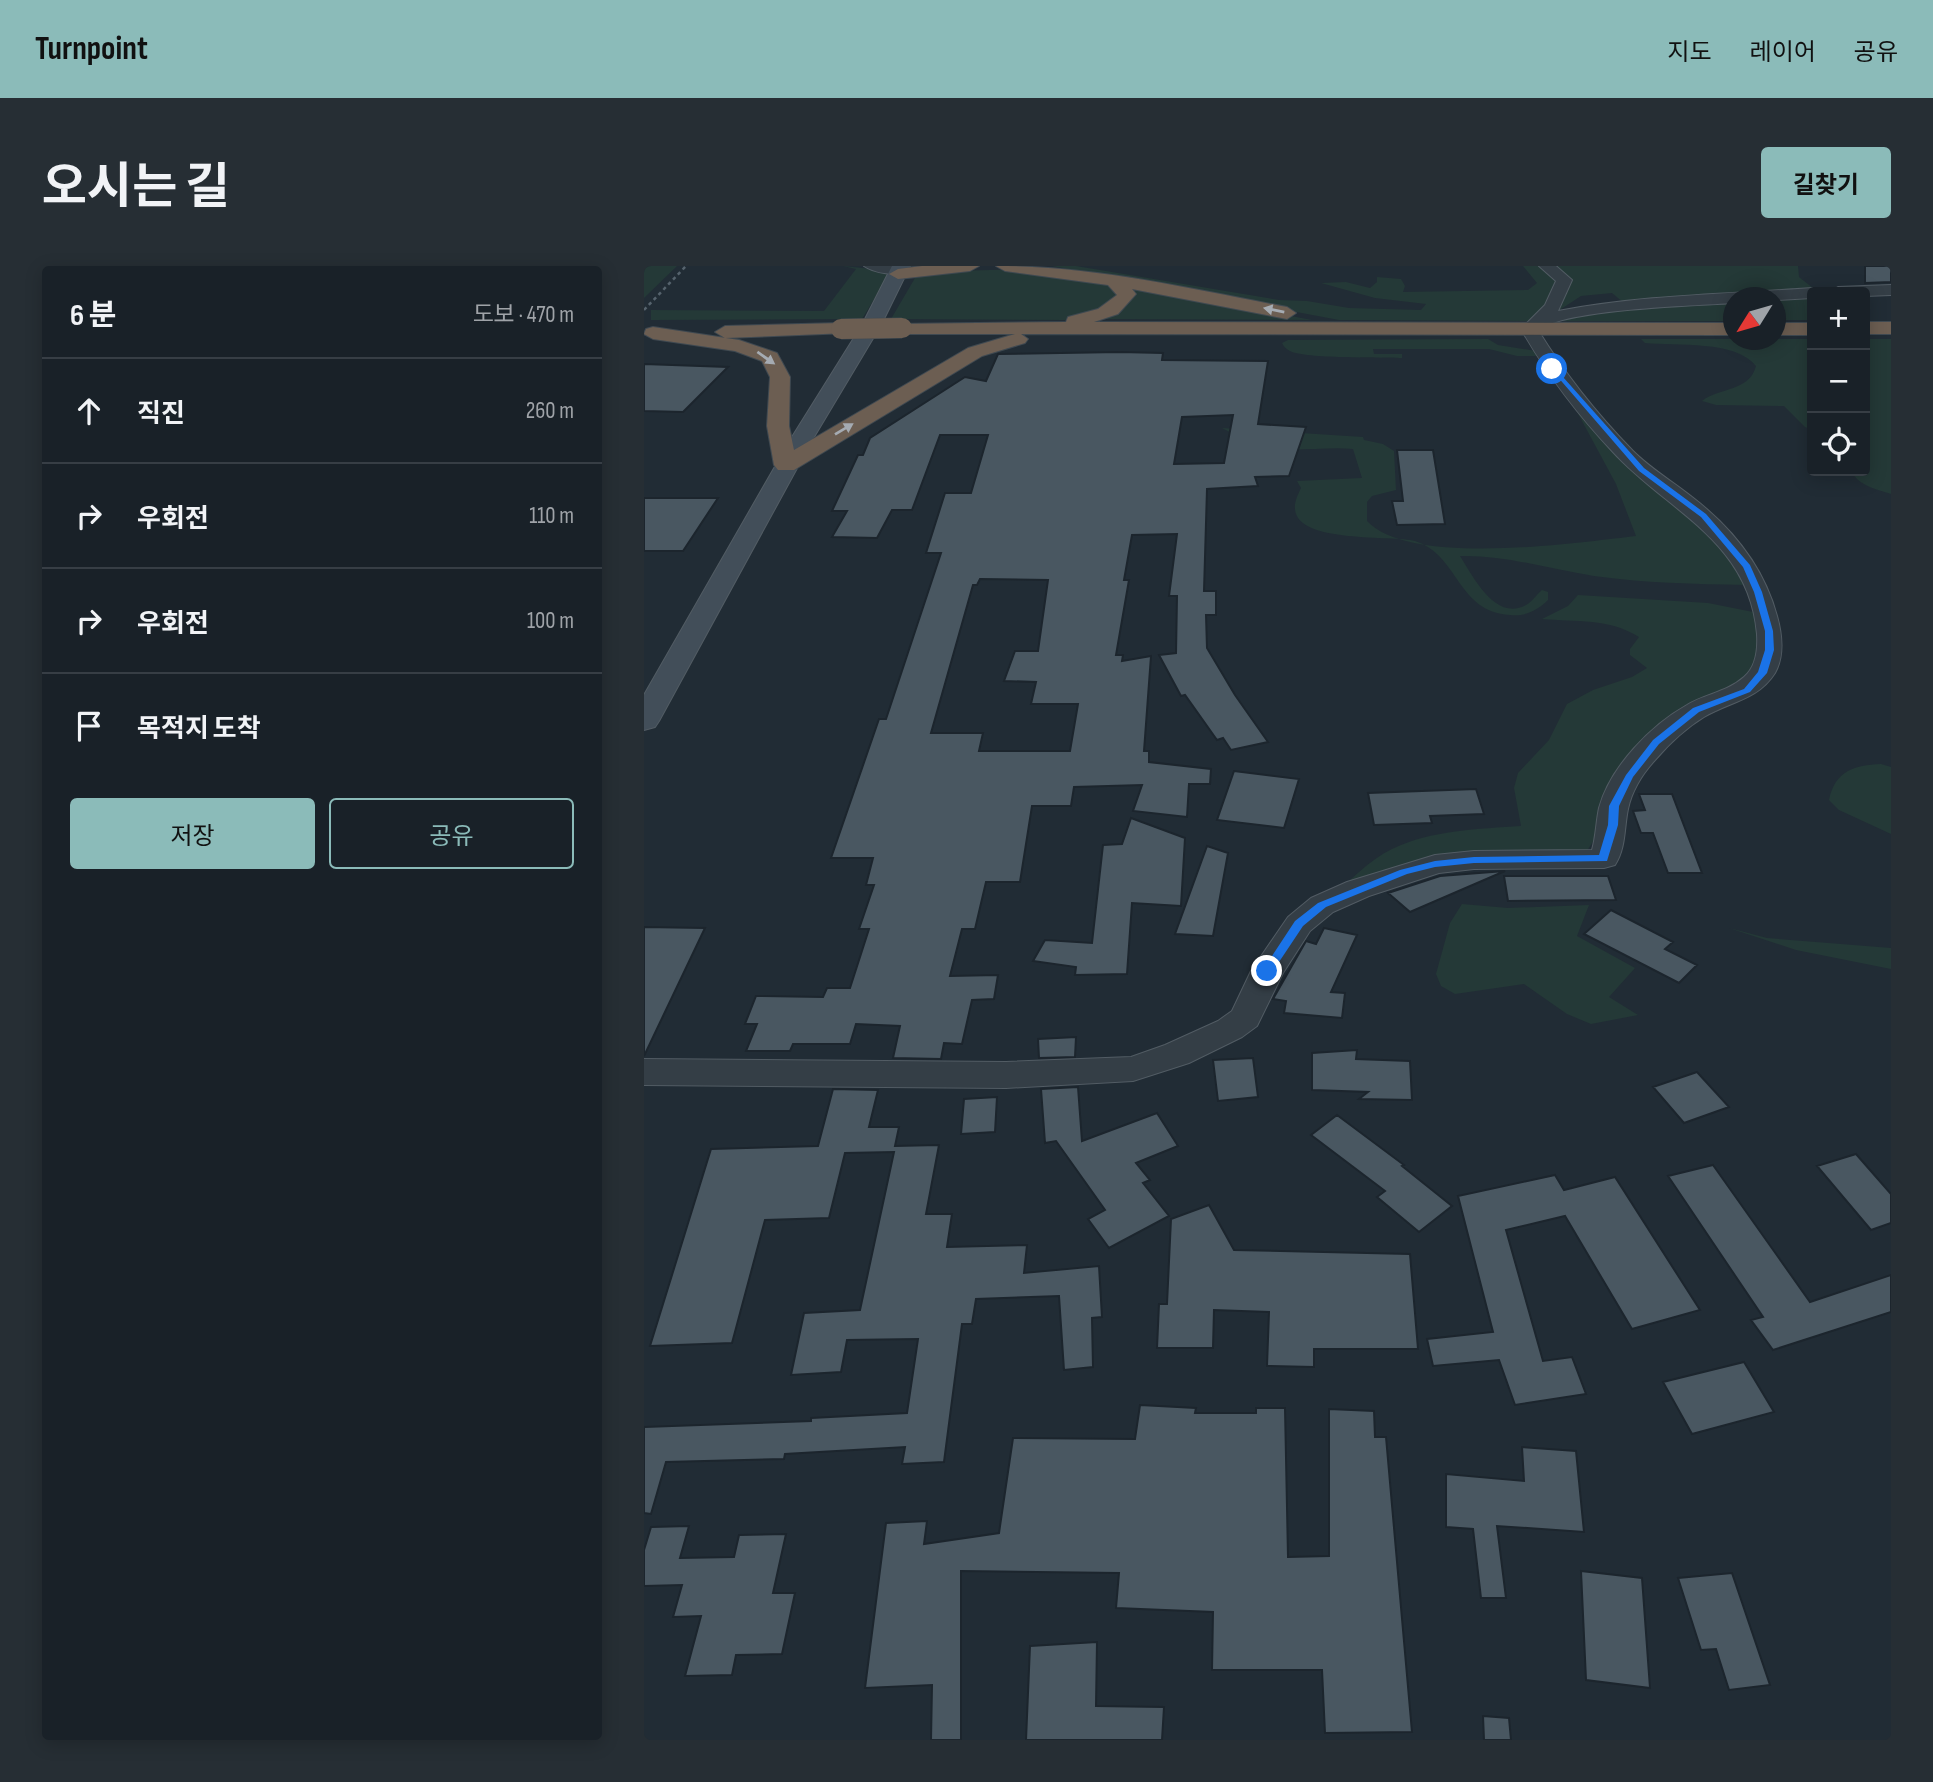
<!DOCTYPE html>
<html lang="ko">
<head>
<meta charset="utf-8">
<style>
	body { margin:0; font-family:"Sofia Sans Condensed","Noto Sans KR",sans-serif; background:#262e34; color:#f1f3f6 }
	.controls { position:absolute; right:21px; top:21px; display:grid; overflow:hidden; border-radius:7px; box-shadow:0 4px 18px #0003 }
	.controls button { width:63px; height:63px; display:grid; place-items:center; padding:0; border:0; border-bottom:2px solid #373e45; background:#192128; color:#f1f3f6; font:35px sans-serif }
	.compass { position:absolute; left:1079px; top:21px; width:63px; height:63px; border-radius:50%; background:#192128; box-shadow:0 4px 18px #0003; rotate:233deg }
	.stop { position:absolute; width:21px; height:21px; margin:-16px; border:5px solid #1a73e8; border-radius:50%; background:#fff }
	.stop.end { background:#1a73e8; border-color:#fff; box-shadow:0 2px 7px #0008 }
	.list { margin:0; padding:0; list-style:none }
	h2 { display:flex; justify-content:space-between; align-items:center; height:91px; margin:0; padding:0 28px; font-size:30px }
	h2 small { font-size:23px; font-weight:400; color:#9fa3a8 }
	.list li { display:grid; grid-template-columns:46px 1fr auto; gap:21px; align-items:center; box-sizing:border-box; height:105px; padding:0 28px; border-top:2px solid #373e45 }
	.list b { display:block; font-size:26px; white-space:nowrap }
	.list em { font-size:23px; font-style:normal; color:#9fa3a8 }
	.actions { display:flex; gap:14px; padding:21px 28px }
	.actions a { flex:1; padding:16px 0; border:2px solid #8bbbb9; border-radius:7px; text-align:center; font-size:24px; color:#8bbbb9 }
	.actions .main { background:#8bbbb9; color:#111 }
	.icon { flex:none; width:38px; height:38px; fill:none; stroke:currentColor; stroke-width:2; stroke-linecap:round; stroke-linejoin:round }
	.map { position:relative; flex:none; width:1247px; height:1474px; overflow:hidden; border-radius:7px }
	header { display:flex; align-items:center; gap:42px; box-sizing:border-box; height:98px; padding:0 35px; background:#8bbbb9; color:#111 }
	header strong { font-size:33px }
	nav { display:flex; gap:38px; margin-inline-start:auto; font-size:24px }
	.intro { display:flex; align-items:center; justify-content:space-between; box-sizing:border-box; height:168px; padding:0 42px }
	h1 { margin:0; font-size:49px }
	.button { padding:18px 32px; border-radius:7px; background:#8bbbb9; color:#111; font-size:24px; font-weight:700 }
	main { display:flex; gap:42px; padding:0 42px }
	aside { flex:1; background:#192128; border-radius:7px; box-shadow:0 4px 18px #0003 }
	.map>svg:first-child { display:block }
	.green { fill:#243937 }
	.building { fill:#495761; stroke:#1c252d; stroke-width:2; fill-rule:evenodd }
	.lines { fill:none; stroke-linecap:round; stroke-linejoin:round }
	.street-casing { stroke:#525c64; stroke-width:2 }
	.secondary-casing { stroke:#525c64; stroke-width:2 }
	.highway-casing { stroke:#3f4951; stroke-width:2 }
	.street { fill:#343e46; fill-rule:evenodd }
	.secondary { fill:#424e59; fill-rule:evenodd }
	.highway { fill:#6c5e52; fill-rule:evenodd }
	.rail { stroke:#56636d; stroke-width:2.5; stroke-dasharray:3.5 3.5; stroke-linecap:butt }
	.highway-bridge-casing { stroke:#3f4951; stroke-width:21; stroke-linecap:butt }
	.highway-bridge { stroke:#6c5e52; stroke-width:20 }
	.oneway { fill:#a5abb2 }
	.route { fill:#1a73e8 }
</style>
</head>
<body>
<header>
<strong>Turnpoint</strong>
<nav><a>지도</a><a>레이어</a><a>공유</a></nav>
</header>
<div class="intro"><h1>오시는 길</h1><a class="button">길찾기</a></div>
<main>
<aside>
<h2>6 분<small>도보 · 470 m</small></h2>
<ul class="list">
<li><svg class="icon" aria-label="ahead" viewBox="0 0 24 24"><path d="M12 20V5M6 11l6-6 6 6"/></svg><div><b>직진</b></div><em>260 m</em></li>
<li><svg class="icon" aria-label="right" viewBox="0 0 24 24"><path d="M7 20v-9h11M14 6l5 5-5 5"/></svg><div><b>우회전</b></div><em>110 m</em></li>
<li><svg class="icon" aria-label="right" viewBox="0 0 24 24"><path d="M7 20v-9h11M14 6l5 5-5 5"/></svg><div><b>우회전</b></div><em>100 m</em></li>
<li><svg class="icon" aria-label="arrive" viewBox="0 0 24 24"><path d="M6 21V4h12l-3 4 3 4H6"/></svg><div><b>목적지 도착</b></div></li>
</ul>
<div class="actions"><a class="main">저장</a><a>공유</a></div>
</aside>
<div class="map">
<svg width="1247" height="1474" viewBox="0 0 1247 1474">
	<rect width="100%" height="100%" fill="#212c35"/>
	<path class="green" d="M 0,0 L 33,0 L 0,32 Z
		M 199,0 L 247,5 L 218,53 L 7,54 L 7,44 L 180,45 L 212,3 Z
		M 408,0 L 432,0 L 635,34 L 663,35 L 705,42 L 777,44 L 782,38 L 731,32 L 677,17 L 702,16 L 726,22 L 733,16 L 733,11 L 757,13 L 761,20 L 759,26 L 884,24 L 893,17 L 879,0 L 897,0 L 915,15 C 907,31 902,51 883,55 L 695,54 Z
		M 907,0 L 1154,0 L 1155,11 L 1169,22 L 980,37 L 968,27 L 937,30 L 911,47 L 921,29 Z
		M 380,3 L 467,19 L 474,28 L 468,38 L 422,54 L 247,53 L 271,12 L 310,5 Z
		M 500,22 L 668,54 L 448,53 L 488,24 Z
		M 1168,31 L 1168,54 L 1132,54 L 1132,32 Z
		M 1089,35 L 1089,55 L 912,55 L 935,48 Z
		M 844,73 L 854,79 L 892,85 L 895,90 L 873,90 L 845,83 L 729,83 L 730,88 L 758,88 L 758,92 C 735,91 662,93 646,85 C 641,82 641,82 638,77 L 644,74 Z
		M 997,73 L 1168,73 L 1168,164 L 1161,161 L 1140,140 L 1072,139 L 1058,135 C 1076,121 1105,126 1112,100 C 1092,74 1032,80 1001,77 Z
		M 1221,73 L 1247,73 L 1247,228 C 1232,223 1215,220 1207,205 L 1221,205 Z
		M 924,129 L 1072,271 L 1101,319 C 1052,318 999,317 950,310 C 904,303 863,289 816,290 C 829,310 851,356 882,339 C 888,336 892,329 898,324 L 904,326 L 904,334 C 894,344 881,351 866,349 C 813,346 815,289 771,275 C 750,269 653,278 651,243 C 650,237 654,228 657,222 L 653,215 L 718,212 L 709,183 C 677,180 638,189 608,178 C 598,174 588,167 578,162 L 719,171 L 720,174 L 739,178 L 750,185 L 752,224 L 728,230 L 723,236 L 723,255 C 766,301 931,277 992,270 L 972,218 Z
		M 934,329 L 1064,337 L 1114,347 L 1119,374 L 1108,409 L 1045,444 L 958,561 L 943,585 L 816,590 L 687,631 C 706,615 725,594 748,583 C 787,564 835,563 877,560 L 870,522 L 874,507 L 905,474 L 923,438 L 949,424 L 988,411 L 1003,402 L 986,389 L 986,383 L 995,371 C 965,352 932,356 898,353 L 924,340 Z
		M 1237,498 L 1247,501 L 1247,568 L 1195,544 L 1185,534 C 1191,505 1210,499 1237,498 Z
		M 818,638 L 864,642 L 945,639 L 933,670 L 991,702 L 965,731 L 994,749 L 947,758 L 923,748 L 880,718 L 811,728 L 797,720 L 792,708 L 806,657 Z
		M 1085,662 L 1123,672 L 1247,682 L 1247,703 L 1152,684 Z"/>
	<path class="building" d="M 1221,0 L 1247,0 L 1247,16 L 1221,17 Z
		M 476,86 L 519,87 L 518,94 L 624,95 L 614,158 L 662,161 L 645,210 L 611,211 L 614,220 L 563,223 L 560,325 L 572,325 L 572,349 L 562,349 L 563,382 L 591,429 L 624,476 L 587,484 L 579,472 L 573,474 L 541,429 L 537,430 L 515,389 L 532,387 L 533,330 L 525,330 L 533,268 L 488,269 L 480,314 L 485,314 L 472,389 L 479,389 L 478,395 L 507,390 L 500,485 L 505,485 L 505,496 L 567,503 L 566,518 L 545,518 L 543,551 L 489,545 L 498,519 L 430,521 L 427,540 L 388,540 L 376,616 L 342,616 L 331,663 L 318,663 L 306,710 L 354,709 L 350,733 L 328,734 L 318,778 L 300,777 L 297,793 L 249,792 L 256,760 L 212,758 L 206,778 L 149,778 L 146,785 L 102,785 L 113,758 L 101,758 L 112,730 L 179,731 L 183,722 L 206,722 L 225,663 L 215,663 L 230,619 L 222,619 L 229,592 L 187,592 L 235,453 L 242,453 L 297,287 L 282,287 L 301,227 L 327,227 L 344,169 L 296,169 L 268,244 L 248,244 L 233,272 L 188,271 L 203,245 L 188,245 L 214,189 L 219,189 L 226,172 L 321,111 L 342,115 L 354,88 ZM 589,149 L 580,197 L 530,198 L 538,151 ZM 336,313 L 404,314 L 394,385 L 371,385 L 360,415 L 392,416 L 387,438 L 434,438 L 426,485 L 335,485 L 339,467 L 287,467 L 329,319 L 333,319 Z
		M 0,98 L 84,101 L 39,146 L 0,145 Z
		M 753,184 L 789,184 L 801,258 L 753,259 L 748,235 L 759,235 Z
		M 0,232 L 74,232 L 39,285 L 0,285 Z
		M 590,505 L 655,513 L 640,562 L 573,554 Z
		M 832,523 L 840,548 L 786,550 L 788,557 L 730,559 L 724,527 Z
		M 995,528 L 1028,528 L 1058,607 L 1024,607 L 1009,567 L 997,567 L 989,545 L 1001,544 Z
		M 487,552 L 541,572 L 537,640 L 488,637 L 483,708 L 431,709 L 432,701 L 389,695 L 401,674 L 448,677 L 459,579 L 478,578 Z
		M 563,580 L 584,587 L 569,670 L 531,668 Z
		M 861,605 L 766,646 L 744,627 L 796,610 Z
		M 860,610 L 964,610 L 972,634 L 864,635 Z
		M 967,644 L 1029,676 L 1021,683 L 1053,699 L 1035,717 L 940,668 Z
		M 0,661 L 61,662 L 0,790 Z
		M 680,662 L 713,669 L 687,726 L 701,727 L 698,752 L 640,747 L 642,735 L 629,733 L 662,675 L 672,678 Z
		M 432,771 L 431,791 L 395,792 L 394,773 Z
		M 713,784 L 712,793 L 766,795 L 768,834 L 715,833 L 724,826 L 668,824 L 668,787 Z
		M 609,792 L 614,831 L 574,835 L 569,794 Z
		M 1053,806 L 1085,841 L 1040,857 L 1009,821 Z
		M 434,821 L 438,875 L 513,847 L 534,880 L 492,897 L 506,914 L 499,917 L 525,950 L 465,982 L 444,953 L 461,944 L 412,875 L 401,877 L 397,823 Z
		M 189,823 L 234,824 L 225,861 L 255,861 L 251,880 L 295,879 L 282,948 L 308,948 L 303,981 L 383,979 L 380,1007 L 455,1000 L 458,1051 L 448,1052 L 449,1101 L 420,1104 L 415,1030 L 332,1033 L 328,1058 L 318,1058 L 300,1196 L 258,1198 L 261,1181 L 141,1188 L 140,1193 L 22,1196 L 7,1248 L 0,1247 L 0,1161 L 167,1155 L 167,1152 L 263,1147 L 274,1073 L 203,1074 L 197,1106 L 147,1109 L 160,1047 L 216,1044 L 250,886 L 201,887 L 185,952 L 121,954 L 88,1077 L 6,1080 L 67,883 L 174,880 Z
		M 353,831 L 351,866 L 317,868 L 320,833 Z
		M 693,849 L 760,899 L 758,900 L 808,940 L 775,966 L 733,931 L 741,925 L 667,869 Z
		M 1212,888 L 1247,928 L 1247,957 L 1227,964 L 1173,900 Z
		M 1069,899 L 1166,1036 L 1247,1009 L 1247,1046 L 1129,1084 L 1107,1054 L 1119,1051 L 1024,910 Z
		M 911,909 L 920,924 L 971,911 L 1056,1044 L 988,1063 L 921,950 L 862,964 L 899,1095 L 928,1091 L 942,1128 L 871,1139 L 855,1094 L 789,1100 L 783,1073 L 849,1066 L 814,930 Z
		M 565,939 L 590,984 L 766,988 L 774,1083 L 670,1083 L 670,1101 L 623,1100 L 625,1046 L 570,1044 L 569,1082 L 513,1082 L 515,1038 L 523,1038 L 527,953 Z
		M 1100,1096 L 1130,1146 L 1048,1168 L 1019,1116 Z
		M 496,1139 L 552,1142 L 551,1147 L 612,1147 L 612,1142 L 641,1142 L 644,1291 L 685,1290 L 685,1143 L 730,1145 L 731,1171 L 742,1171 L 768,1466 L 681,1467 L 678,1404 L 568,1404 L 569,1346 L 472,1342 L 475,1307 L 317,1305 L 317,1474 L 287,1474 L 288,1419 L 221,1422 L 242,1257 L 283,1255 L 280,1278 L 355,1267 L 369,1172 L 491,1173 Z
		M 878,1181 L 932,1185 L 940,1266 L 853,1260 L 862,1332 L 837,1332 L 829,1263 L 802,1261 L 802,1208 L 880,1215 Z
		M 45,1260 L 36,1292 L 90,1291 L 95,1269 L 142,1268 L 129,1327 L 151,1327 L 138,1388 L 92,1389 L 88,1409 L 41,1410 L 57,1350 L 29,1351 L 38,1319 L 0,1320 L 0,1284 L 7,1261 Z
		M 937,1305 L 998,1312 L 1006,1422 L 942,1414 Z
		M 1088,1307 L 1126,1419 L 1085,1424 L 1072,1383 L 1057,1384 L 1034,1312 Z
		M 453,1376 L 452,1440 L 520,1441 L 518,1474 L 382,1474 L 386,1380 Z
		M 839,1450 L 865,1452 L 867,1474 L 840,1474 Z"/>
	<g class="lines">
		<g class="street-casing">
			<path id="street" d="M 220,0 L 257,0 L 263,4 C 253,11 230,7 220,0 Z
				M 895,0 L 912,0 L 928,14 L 914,45 C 997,29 1084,28 1168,22 L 1175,26 L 1168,26 L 1168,32 L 1132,34 L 1132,32 L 1090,32 L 1090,37 C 1048,40 922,43 894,64 C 921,108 953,148 989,185 C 1007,203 1028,215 1048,231 C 1087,261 1120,301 1133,350 C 1138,368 1141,389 1131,407 C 1114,434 1085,436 1060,451 C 1042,462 1026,477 1012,493 C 999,507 988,524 984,543 C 980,562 982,582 971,599 L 960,602 L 830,603 L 795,607 L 725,630 L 689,646 L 666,665 L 639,707 L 613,760 L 598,771 L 545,797 L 489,815 L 362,822 L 0,819 L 0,793 L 362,796 L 487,791 L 521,779 L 574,755 L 588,745 L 607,705 L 644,651 L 667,632 L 703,616 L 791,589 L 830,585 L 948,584 C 952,570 952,556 955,542 C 966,501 1007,459 1043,439 C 1061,428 1083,426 1100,411 C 1112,401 1114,383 1113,368 C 1105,274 1023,245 969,186 C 933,148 903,108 877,63 L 901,39 L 912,15 Z
				M 1247,19 L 1247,29 L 1221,30 L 1221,26 L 1186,26 L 1194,21 Z"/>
		</g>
		<g class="secondary-casing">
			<path id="secondary" d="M 248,0 L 266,0 L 237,59 L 170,171 L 15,455 L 11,461 L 0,464 L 0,429 L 148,171 L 218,59 Z"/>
		</g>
		<g class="highway-casing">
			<path id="highway" d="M 278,0 L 335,0 L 326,5 L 254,13 L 245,8 L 254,3 Z
				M 352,0 C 451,0 547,23 643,41 L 652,47 L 643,53 L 488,23 L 492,28 L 474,48 L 450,56 L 1090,57 L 1090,69 L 377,68 L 384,73 L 381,77 L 338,90 L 150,204 L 134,204 L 130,199 L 123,160 L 126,111 L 118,95 L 91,85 L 9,73 L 0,68 L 2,63 L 9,61 L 95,74 L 133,87 L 146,111 L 145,160 L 150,184 L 324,82 L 371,68 L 258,68 L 248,62 L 251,58 L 422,56 L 424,51 L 454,43 L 473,29 L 464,19 L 361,5 Z
				M 1221,56 L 1247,56 L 1247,68 L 1221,68 Z
				M 197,57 L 207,63 L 204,67 L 81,72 L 71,66 L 81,60 Z
				M 1132,57 L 1168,57 L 1168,69 L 1132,69 Z"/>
		</g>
		<use href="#street" class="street"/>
		<use href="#secondary" class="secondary"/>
		<use href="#highway" class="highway"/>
		<path class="rail" d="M 0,44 L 42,0"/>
		<g class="highway-bridge-casing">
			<path id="highway-bridge" d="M 197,63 L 258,62"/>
		</g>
		<use href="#highway-bridge" class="highway-bridge"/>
	</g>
	<defs><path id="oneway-solid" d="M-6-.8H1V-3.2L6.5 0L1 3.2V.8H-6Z" transform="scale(1.75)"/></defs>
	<g class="oneway">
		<use href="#oneway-solid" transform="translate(630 44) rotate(-169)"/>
		<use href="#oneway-solid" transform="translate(122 92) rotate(35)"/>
		<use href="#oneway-solid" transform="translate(200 163) rotate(-31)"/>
	</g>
	<path class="route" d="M 906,102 L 911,102 L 1000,202 L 1062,248 L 1106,299 L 1118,326 L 1129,365 L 1130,384 L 1123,407 L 1106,426 L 1055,446 L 1015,478 L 989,511 L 975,540 L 974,559 L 963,595 L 830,597 L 791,601 L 763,608 L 682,641 L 659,660 L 627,708 L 619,708 L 618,705 L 651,655 L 674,637 L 756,604 L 791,595 L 830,591 L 955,589 L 964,559 L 965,540 L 982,509 L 1009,474 L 1049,442 L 1100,423 L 1114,406 L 1121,384 L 1121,365 L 1110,326 L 1099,301 L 1057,251 L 995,205 Z"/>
</svg>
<div class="controls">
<button>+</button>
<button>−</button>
<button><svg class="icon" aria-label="locate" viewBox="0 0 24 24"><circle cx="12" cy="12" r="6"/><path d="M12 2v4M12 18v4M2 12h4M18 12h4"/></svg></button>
</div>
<svg class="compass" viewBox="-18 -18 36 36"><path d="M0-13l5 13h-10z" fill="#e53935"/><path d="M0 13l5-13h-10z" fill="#9fa3a8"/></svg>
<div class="stop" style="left:908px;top:103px"></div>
<div class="stop end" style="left:623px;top:705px"></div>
</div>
</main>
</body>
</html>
